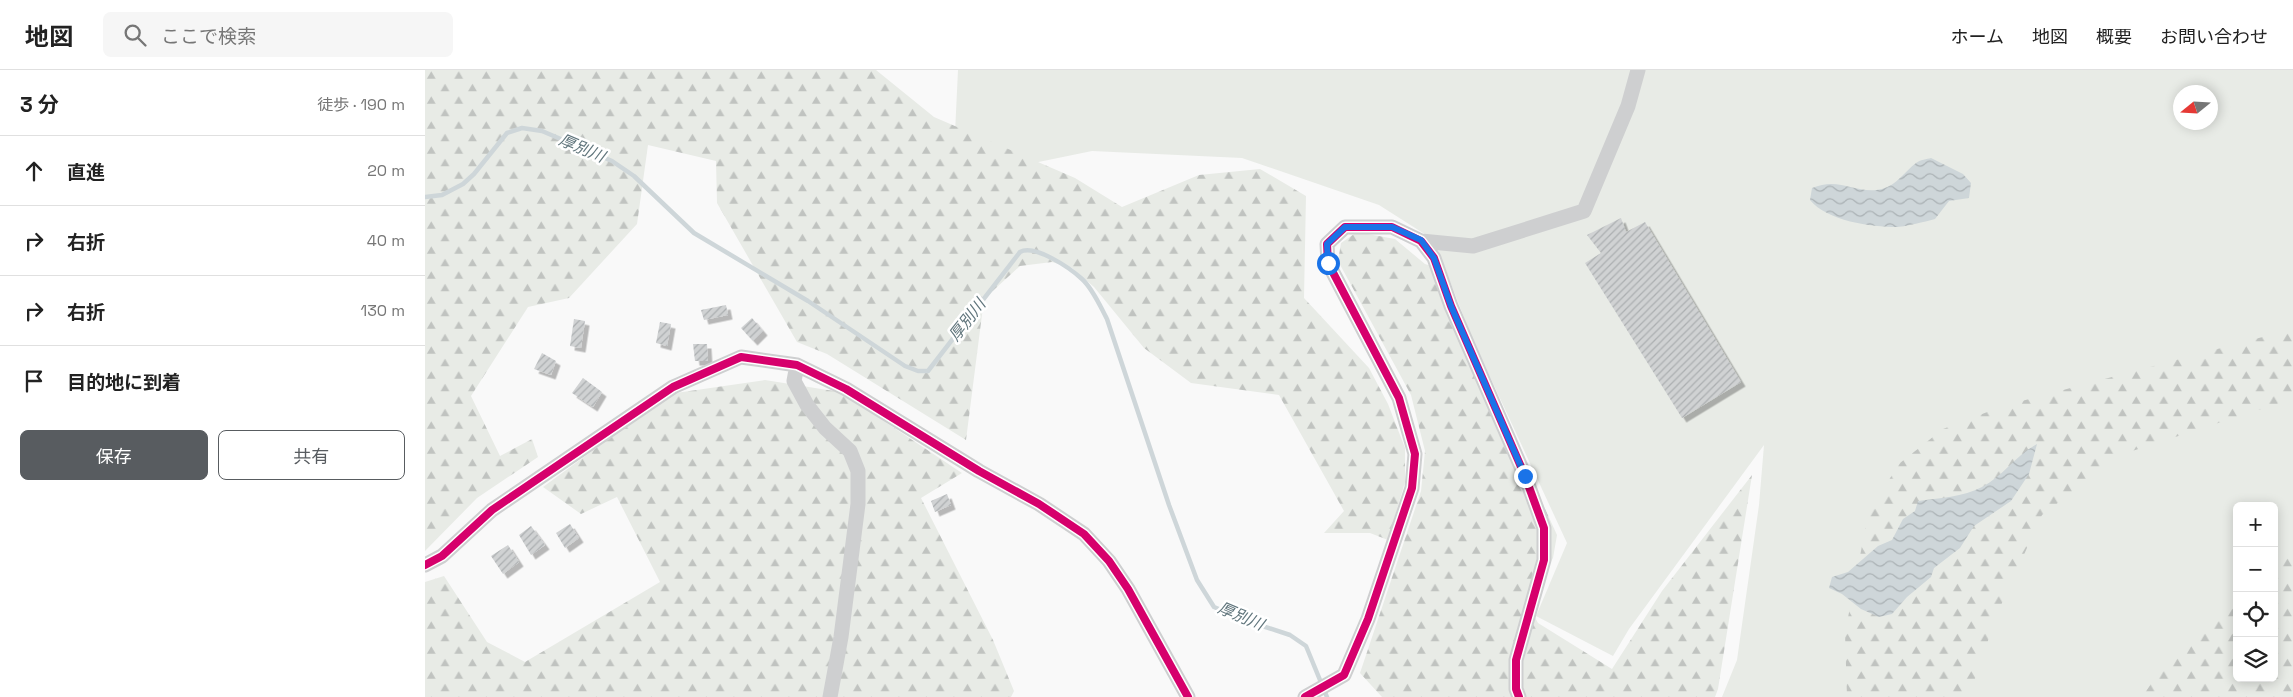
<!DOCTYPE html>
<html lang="ja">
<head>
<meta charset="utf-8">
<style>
	body { margin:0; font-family:"Space Grotesk","Noto Sans JP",sans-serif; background:#f6f6f6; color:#222 }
	.controls { position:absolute; right:15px; bottom:15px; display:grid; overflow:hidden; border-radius:8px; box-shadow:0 2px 12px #0003 }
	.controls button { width:45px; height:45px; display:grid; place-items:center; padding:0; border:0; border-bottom:1px solid #e0e0e0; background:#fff; color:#222; font:25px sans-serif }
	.compass { position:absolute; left:1748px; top:15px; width:45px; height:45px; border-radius:50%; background:#fff; box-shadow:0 2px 12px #0003; rotate:252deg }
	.stop { position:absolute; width:15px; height:15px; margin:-11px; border:4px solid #1a73e8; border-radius:50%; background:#fff }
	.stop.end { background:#1a73e8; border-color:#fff; box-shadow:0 1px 5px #0008 }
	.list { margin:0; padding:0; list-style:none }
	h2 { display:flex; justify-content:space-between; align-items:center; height:65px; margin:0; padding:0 20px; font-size:21px }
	h2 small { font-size:16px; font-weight:400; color:#767676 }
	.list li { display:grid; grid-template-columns:32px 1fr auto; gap:15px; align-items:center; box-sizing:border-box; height:70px; padding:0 20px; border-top:1px solid #e0e0e0 }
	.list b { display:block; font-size:19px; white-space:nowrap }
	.list em { font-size:16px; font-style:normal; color:#767676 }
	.actions { display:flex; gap:10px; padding:15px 20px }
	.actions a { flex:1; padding:11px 0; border:1px solid #585c60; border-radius:8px; text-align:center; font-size:18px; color:#585c60 }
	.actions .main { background:#585c60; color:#fff }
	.icon { flex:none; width:28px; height:28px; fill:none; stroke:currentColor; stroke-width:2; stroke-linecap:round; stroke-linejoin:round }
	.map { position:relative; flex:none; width:1868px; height:627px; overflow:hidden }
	header { display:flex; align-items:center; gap:30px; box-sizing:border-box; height:70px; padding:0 25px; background:#fff; border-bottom:1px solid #e0e0e0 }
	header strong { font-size:24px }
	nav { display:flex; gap:28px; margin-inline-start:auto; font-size:18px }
	.search { width:350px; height:45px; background:#f6f6f6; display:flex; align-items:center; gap:12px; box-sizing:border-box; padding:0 18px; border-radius:8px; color:#767676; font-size:19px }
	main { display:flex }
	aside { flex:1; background:#fff }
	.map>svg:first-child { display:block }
	.grass { fill:#e8ebe6; fill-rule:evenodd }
	.forest { fill:url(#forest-firs) }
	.water { fill:url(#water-waves) }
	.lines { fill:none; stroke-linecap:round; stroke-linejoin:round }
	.stream { stroke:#ced6d9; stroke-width:4.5 }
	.building { fill:url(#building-hatch); filter:url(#shadow) }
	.minor { stroke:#cecfd0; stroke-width:15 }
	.cycleway-casing { stroke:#fff; stroke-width:11 }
	.cycleway { stroke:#d6006c; stroke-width:8 }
	.route { stroke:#1a73e8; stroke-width:6 }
	.labels { text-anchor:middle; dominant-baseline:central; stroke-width:5; stroke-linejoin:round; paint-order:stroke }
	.water-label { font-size:16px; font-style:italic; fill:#60757c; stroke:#fff }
</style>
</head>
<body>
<header>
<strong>地図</strong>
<div class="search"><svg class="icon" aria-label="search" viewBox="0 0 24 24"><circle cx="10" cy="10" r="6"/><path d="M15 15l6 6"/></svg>ここで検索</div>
<nav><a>ホーム</a><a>地図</a><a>概要</a><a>お問い合わせ</a></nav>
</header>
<main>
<aside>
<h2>3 分<small>徒歩 · 190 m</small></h2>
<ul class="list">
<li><svg class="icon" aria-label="ahead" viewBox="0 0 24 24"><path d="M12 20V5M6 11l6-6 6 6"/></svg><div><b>直進</b></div><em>20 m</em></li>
<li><svg class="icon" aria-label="right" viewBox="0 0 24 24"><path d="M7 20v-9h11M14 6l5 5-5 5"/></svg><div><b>右折</b></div><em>40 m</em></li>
<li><svg class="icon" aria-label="right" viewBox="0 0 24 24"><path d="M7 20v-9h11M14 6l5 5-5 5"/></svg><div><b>右折</b></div><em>130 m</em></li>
<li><svg class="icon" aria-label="arrive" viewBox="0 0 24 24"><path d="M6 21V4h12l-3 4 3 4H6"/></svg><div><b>目的地に到着</b></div></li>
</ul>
<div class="actions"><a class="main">保存</a><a>共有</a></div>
</aside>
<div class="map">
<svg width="1868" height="627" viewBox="0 0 1868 627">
	<defs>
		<pattern id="forest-firs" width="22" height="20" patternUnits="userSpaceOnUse" patternTransform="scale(1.25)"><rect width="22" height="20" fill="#e8ebe6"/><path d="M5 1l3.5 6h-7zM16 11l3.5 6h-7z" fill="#c0c3c0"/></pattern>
		<pattern id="water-waves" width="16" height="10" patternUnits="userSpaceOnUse" patternTransform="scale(1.25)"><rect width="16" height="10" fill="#ced6d9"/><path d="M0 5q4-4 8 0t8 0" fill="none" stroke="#abb2b5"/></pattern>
		<pattern id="building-hatch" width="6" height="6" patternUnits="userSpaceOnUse" patternTransform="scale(1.25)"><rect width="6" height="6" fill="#d0d2d3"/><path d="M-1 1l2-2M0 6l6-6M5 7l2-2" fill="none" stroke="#acafb1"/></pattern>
		<filter id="shadow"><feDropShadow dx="4.5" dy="4.5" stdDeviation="0" flood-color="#0004"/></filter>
	</defs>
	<rect width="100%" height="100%" fill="#f9f9f9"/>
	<path class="grass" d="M 533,0 L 1868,0 L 1868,627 L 1297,627 L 1312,590 L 1334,435 L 1339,375 L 1204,559 L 1188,586 L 1111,546 L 1142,473 L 1047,268 L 1009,170 L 954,135 L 817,88 L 667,81 L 594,96 L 530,63 ZM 1756,22 L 1786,22 L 1786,52 L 1756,52 ZM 1812,436 L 1849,436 L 1849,608 L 1812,608 Z"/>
	<path class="forest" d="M 0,0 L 451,0 L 509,47 L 650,108 L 697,137 L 774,105 L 835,99 L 881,126 L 879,228 L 944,298 L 963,334 L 980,378 L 980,412 L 963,470 L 945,463 L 899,463 L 919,441 L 854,325 L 766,313 L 719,278 L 669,217 L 647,198 L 627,192 L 595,196 L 559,229 L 541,370 L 402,284 L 372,272 L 292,133 L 291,91 L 223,75 L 212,154 L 144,228 L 103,237 L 46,326 L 75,386 L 107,369 L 113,387 L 52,428 L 0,481 Z
		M 932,162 L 970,169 L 1000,194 L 1010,197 L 1132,465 L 1128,488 L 1101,531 L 1113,553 L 1187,599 L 1237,521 L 1327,405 L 1293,619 L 1290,627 L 957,627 L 935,603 L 996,421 L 1000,381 L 986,325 L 913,191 L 916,173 Z
		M 1868,259 L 1868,334 L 1861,331 L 1698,384 L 1617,445 L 1572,544 L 1544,627 L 1422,627 L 1420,563 L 1444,440 L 1475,393 L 1518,359 L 1578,336 Z
		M 340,310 L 415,322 L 537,403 L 496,428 L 568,570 L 589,621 L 586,627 L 0,627 L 0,512 L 19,506 L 62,572 L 100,592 L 235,512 L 192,427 L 156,444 L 118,417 L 178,373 L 230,326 Z
		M 1868,471 L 1868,621 L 1861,627 L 1717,627 L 1746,585 L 1812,529 L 1812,608 L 1849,608 L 1849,497 Z"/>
	<path class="water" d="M 1506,88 L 1538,104 L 1546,113 L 1544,128 L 1524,131 L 1510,149 C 1498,152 1484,156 1472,157 C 1446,157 1402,151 1385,130 L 1387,118 C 1415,106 1431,125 1457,119 C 1472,115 1480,101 1491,93 C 1495,90 1502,89 1506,88 Z
		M 1612,374 L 1604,404 L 1586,431 L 1549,456 L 1535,478 L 1509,498 L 1506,507 L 1482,527 L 1467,544 L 1454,547 L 1436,539 L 1417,524 L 1404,518 L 1407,507 L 1423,502 L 1453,476 L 1467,470 L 1478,449 L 1490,441 L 1493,431 C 1513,428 1539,427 1557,417 C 1578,406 1591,385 1612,374 Z"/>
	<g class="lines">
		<path class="stream" d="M 0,127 L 17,125 L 38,114 L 49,104 L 82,63 L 97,58 L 117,61 L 187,91 L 209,106 L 269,163 L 383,231 L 480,296 L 493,301 L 503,301 L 595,182 C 610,174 645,198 657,209 C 668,219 675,236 682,249 L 744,435 L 772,510 L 789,537 L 822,551 L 865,565 L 881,576 L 902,627"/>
	</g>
	<path class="building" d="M 1196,148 L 1201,162 L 1220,152 L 1316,312 L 1257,348 L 1160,193 L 1176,183 L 1162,165 Z
		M 301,235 L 303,245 L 279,250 L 276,240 Z
		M 327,248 L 338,261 L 328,271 L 316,258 Z
		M 149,249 L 160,251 L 156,278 L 145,276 Z
		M 235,252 L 246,254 L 242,276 L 231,273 Z
		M 268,274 L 282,274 L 283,291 L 270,291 Z
		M 117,283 L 131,291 L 126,305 L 109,299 Z
		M 158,308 L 177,322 L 168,337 L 147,323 Z
		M 522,424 L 526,435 L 510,442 L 506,431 Z
		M 145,454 L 154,468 L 140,478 L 131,463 Z
		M 106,456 L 120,475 L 106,485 L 94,465 Z
		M 83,475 L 94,492 L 78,504 L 66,486 Z"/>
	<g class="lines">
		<path class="minor" d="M 996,171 L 1048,176 L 1159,141 L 1203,36 L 1213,0
			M 372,295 L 369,311 L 382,335 L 400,358 L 425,381 L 433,401 L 433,434 L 416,567 L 405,627
			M 0,495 L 17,486 L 67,440 L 248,317 L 316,287 L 372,295 L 421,319 L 554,401 L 614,434 L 659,464 L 684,491 L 703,519 L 763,627
			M 880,627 L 919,605 L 943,549 L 987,418 L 990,384 L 974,328 L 903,193 L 902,174 L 920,157 L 967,157 L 996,171 L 1009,188 L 1026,236 L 1100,406 L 1119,458 L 1119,490 L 1091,590 L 1091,619 L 1094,627"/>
		<g class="cycleway-casing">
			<path id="cycleway" d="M 0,495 L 17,486 L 67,440 L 248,317 L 316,287 L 372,295 L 421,319 L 554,401 L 614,434 L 659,464 L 684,491 L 703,519 L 763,627
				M 880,627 L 919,605 L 943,549 L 987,418 L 990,384 L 974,328 L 903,193 L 902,174 L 920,157 L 967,157 L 996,171 L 1009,188 L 1026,236 L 1100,406 L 1119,458 L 1119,490 L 1091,590 L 1091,619 L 1094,627"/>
		</g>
		<use href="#cycleway" class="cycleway"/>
	</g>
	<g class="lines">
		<path class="route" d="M 903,193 L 902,174 L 920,157 L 967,157 L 996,170 L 1009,188 L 1026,236 L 1100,406"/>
	</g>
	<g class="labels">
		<g class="water-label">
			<text transform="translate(157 78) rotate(23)">厚別川</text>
			<text transform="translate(542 250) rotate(-52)">厚別川</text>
			<text transform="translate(816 546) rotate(23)">厚別川</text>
		</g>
	</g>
</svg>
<div class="controls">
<button>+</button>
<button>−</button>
<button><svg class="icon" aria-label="locate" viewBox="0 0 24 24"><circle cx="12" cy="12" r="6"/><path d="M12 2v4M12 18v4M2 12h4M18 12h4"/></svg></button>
<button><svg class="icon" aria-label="layers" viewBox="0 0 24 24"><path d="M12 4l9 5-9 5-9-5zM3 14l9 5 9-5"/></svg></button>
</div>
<svg class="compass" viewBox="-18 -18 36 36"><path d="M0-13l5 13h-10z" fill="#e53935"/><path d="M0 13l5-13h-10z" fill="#767676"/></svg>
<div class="stop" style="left:903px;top:193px"></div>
<div class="stop end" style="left:1100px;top:406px"></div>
</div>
</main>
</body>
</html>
